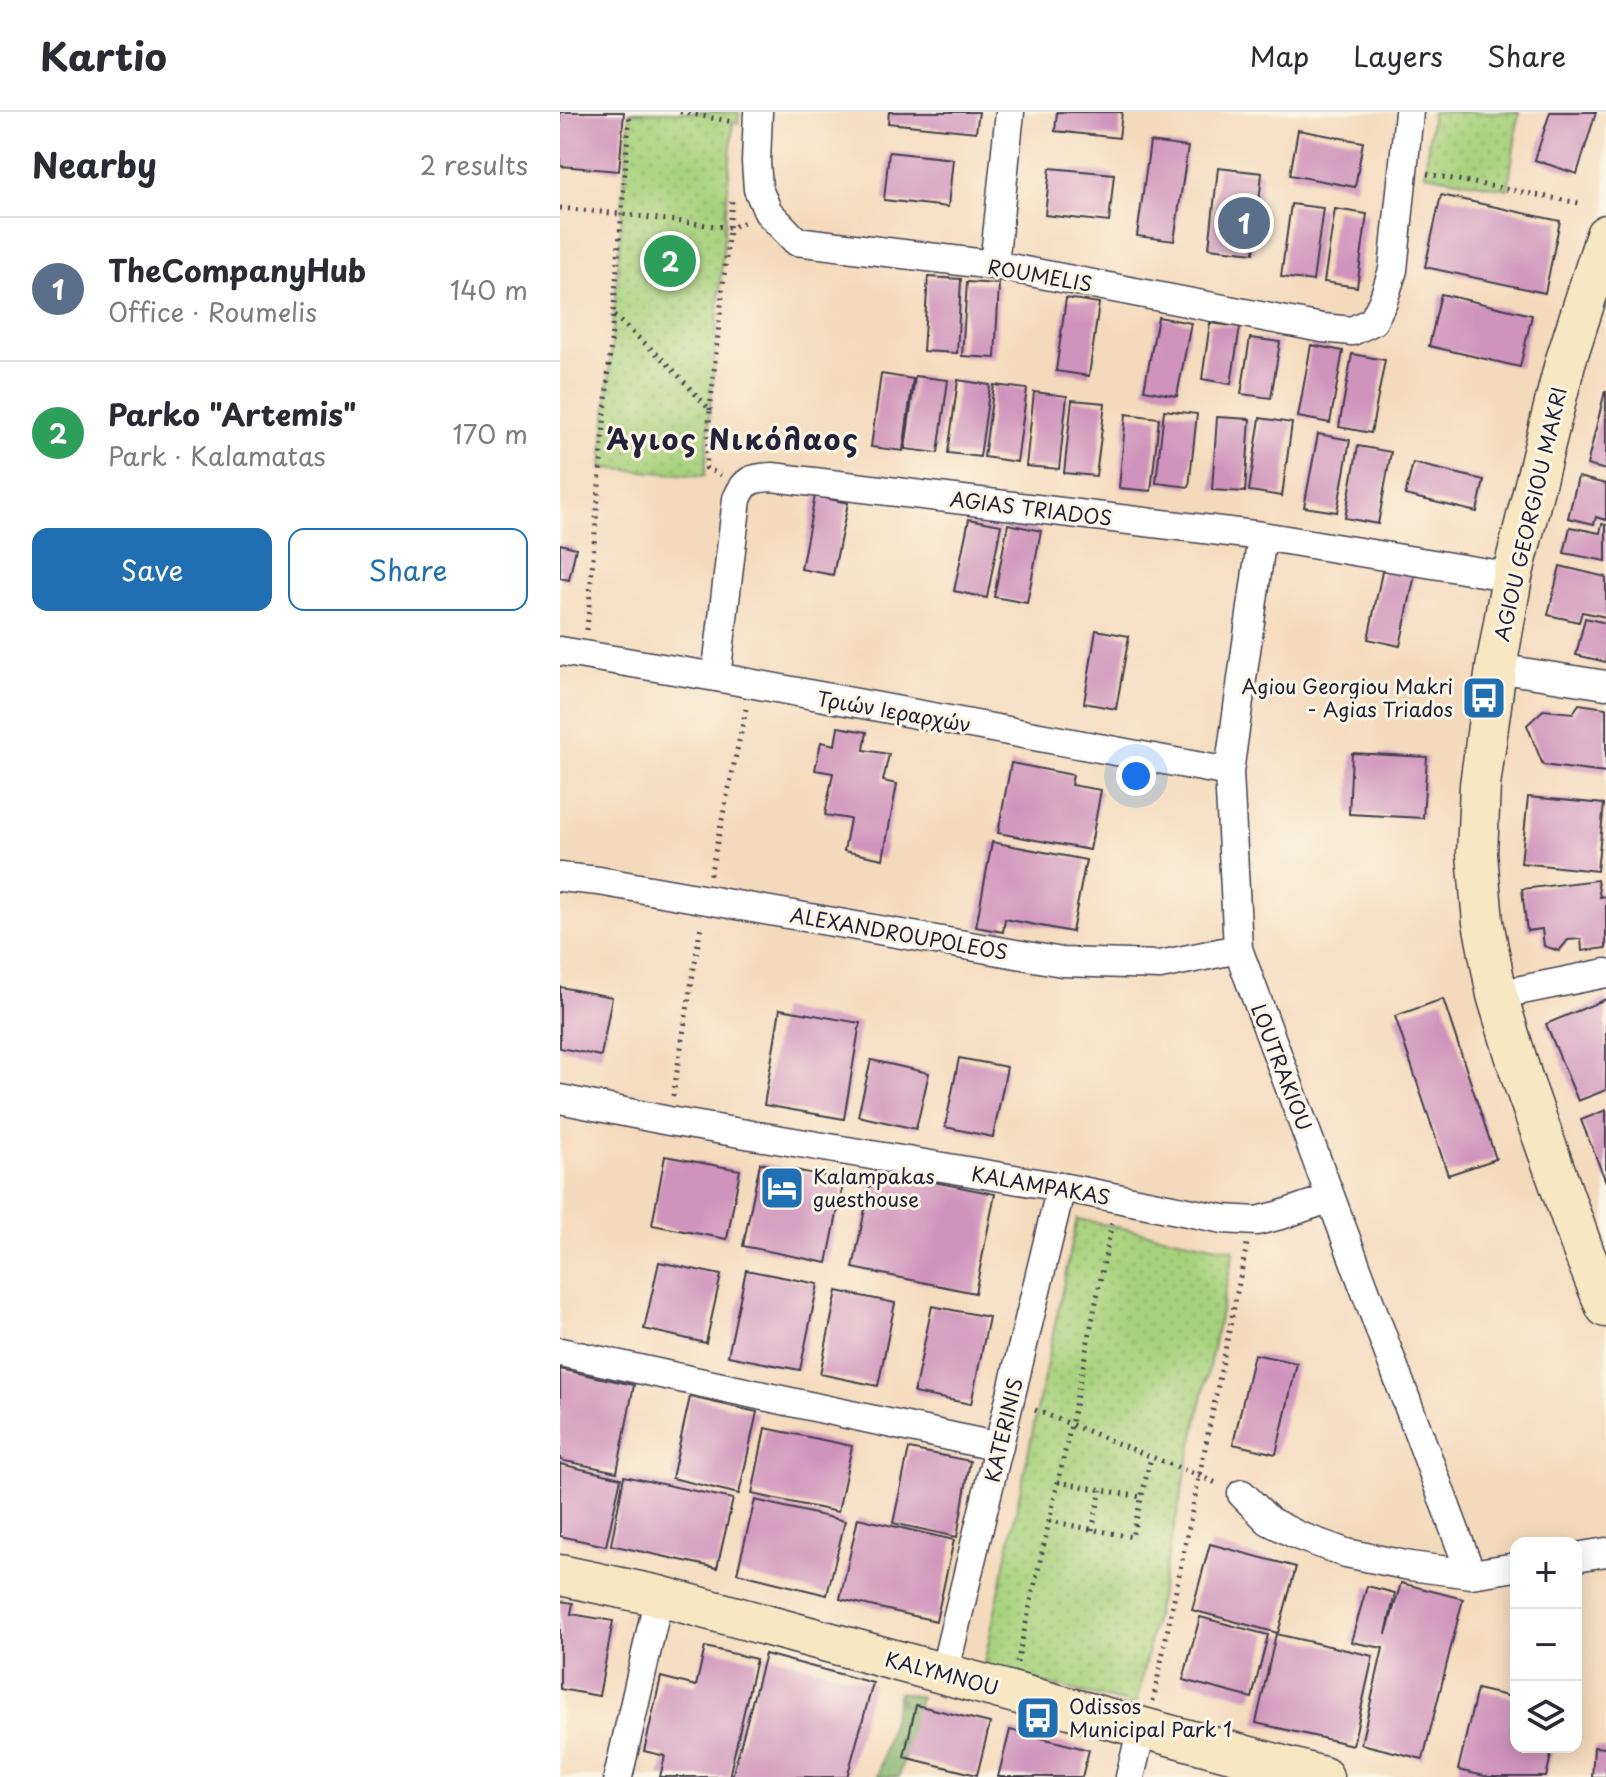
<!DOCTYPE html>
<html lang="en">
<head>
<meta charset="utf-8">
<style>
	body { margin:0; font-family:"Playpen Sans",sans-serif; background:#f7f7f7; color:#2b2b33 }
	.controls { position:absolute; right:24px; bottom:24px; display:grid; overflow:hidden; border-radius:16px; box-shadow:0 4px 20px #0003 }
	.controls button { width:72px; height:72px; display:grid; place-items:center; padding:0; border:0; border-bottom:2px solid #e1e1e2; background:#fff; color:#2b2b33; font:40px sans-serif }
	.you { position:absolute; left:576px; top:664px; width:28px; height:28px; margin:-20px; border:6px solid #fff; border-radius:50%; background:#1a73e8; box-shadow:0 0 0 12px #1a73e833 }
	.badge { display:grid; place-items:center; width:52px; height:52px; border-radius:50%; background:#1f6fb2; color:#fff; font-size:26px; font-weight:700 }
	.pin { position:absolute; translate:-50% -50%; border:4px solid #fff; box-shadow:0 2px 8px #0006 }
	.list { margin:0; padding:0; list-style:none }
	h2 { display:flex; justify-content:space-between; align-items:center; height:104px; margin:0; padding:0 32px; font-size:34px }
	h2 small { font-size:26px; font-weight:400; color:#7c7c81 }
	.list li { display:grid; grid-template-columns:52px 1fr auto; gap:24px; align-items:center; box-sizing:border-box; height:144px; padding:0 32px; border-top:2px solid #e1e1e2 }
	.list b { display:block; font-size:30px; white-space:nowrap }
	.list p { margin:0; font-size:26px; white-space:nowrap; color:#7c7c81 }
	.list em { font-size:26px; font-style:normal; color:#7c7c81 }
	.actions { display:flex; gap:16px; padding:24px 32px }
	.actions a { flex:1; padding:18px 0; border:2px solid #1f6fb2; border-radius:16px; text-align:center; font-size:28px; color:#1f6fb2 }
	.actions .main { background:#1f6fb2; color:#fff }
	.icon { flex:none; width:44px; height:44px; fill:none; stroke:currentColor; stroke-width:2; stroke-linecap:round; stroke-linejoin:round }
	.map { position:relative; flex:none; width:1046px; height:1665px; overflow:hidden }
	header { display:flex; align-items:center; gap:48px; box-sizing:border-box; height:112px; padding:0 40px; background:#fff; border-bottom:2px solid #e1e1e2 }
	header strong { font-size:38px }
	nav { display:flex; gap:44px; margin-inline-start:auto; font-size:28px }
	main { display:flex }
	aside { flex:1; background:#fff }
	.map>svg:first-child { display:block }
	.forest { fill:url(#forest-firs); stroke:#546a54; stroke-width:2 }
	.park { fill:url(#park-dots); stroke:#647a5c; stroke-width:2 }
	.building { fill:#cf93bc }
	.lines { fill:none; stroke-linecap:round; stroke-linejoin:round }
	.street-casing { stroke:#423e4e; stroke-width:31 }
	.secondary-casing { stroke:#423e4e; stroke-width:43 }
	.path { stroke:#423e4e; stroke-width:5; stroke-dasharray:2 6; stroke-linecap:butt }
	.street { stroke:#fff; stroke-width:28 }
	.secondary { stroke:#f7e8c3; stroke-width:40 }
	.labels { text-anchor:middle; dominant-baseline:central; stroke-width:6; stroke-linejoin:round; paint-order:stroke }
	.street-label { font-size:20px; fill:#22223b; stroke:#fcf5e5 }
	.poi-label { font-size:20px; fill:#22223b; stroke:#fcf5e5; text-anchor:start }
	.district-label { font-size:28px; font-weight:bold; letter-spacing:2px; fill:#22223b; stroke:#fcf5e5 }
</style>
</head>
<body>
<header>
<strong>Kartio</strong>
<nav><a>Map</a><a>Layers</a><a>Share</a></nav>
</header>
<main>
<aside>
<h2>Nearby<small>2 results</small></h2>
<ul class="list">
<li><span class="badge" style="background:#5c6f8a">1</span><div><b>TheCompanyHub</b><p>Office · Roumelis</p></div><em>140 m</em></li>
<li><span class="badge" style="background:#2e9e5b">2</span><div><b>Parko &quot;Artemis&quot;</b><p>Park · Kalamatas</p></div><em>170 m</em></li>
</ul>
<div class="actions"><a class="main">Save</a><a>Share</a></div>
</aside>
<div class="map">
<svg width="1046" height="1665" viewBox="0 0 1046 1665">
	<defs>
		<pattern id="forest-firs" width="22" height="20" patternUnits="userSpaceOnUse" patternTransform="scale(2)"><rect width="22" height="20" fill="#85b36c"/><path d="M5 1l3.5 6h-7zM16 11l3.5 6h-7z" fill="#6c915a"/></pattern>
		<pattern id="park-dots" width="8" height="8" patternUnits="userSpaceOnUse" patternTransform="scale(2)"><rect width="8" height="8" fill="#a7d17c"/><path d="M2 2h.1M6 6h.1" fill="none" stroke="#8fb36c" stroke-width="1.8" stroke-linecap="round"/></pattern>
	</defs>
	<rect width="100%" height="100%" fill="#fcf5e5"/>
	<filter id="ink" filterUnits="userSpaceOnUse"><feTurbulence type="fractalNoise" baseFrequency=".0125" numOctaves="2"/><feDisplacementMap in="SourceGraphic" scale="16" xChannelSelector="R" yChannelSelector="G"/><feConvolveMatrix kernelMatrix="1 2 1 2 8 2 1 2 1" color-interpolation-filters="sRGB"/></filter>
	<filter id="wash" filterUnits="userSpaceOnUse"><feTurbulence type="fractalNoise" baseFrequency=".006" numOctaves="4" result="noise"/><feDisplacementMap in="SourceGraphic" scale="32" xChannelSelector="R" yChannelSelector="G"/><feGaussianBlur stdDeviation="1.8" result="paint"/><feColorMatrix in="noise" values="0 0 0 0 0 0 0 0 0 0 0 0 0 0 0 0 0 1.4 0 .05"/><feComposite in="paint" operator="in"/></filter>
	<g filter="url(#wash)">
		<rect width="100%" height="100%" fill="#f4dabc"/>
		<path class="forest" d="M 339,1580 L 360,1585 L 339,1665 L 317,1665 Z"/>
		<path class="park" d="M 70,0 L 179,0 L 178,11 L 173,10 L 145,364 L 42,356 Z
			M 872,0 L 959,0 L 948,77 L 865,62 Z
			M 517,1107 L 674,1138 L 576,1593 L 423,1557 Z"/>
		<g id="blocks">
			<path class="building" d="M 0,0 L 64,0 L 59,59 L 0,54 Z
				M 329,0 L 419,0 L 416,20 L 328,11 Z
				M 497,0 L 562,0 L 559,26 L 495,19 Z
				M 990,0 L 1036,0 L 1017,62 L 975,48 Z
				M 738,18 L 803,30 L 795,75 L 730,63 Z
				M 590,30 L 628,35 L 614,129 L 577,124 Z
				M 329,40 L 393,47 L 388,95 L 324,88 Z
				M 490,56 L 554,62 L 549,110 L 485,103 Z
				M 658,56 L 702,61 L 694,141 L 649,136 Z
				M 881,83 L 1000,109 L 985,181 L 865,155 Z
				M 731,92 L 763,96 L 753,169 L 721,165 Z
				M 775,97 L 807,102 L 797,175 L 764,170 Z
				M 368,165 L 401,167 L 397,241 L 363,239 Z
				M 407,170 L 439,172 L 435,246 L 402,244 Z
				M 881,182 L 972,203 L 960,255 L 869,234 Z
				M 506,186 L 539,191 L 529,264 L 496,259 Z
				M 598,205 L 631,211 L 617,284 L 584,278 Z
				M 650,211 L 680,215 L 671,272 L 642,267 Z
				M 690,226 L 720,230 L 711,286 L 681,282 Z
				M 751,233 L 783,239 L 770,311 L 738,305 Z
				M 792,242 L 825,248 L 811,321 L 779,315 Z
				M 321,262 L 353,267 L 343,339 L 311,335 Z
				M 355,264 L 388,268 L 378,341 L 345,337 Z
				M 398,268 L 430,273 L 420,345 L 388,341 Z
				M 434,273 L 467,277 L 457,350 L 424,345 Z
				M 1045,279 L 1046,279 L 1046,358 L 1027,353 Z
				M 474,280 L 507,284 L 499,357 L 466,354 Z
				M 512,288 L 545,291 L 536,364 L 504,361 Z
				M 604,298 L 637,302 L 629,375 L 596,371 Z
				M 566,302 L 599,306 L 591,379 L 559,376 Z
				M 657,305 L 690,307 L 685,380 L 652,378 Z
				M 700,306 L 732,311 L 722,384 L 689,379 Z
				M 758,322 L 790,328 L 777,400 L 744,395 Z
				M 798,334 L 831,340 L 818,412 L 785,406 Z
				M 853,351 L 924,368 L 917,400 L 845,383 Z
				M 1018,365 L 1046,372 L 1046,408 L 1036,405 L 1034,412 L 1008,406 Z
				M 255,384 L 288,391 L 273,463 L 241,457 Z
				M 409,407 L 441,413 L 427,486 L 394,479 Z
				M 448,412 L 481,419 L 467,491 L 434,485 Z
				M 1042,412 L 1046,413 L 1046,449 L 1004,441 L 1010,415 L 1040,421 Z
				M 0,432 L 16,436 L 9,468 L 0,466 Z
				M 1000,454 L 1046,465 L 1046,505 L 1022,500 L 1019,510 L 988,503 Z
				M 823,455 L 855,462 L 840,534 L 808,527 Z
				M 1025,506 L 1046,511 L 1046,550 L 1016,543 Z
				M 536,518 L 569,524 L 556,597 L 524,591 Z
				M 1019,592 L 1046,596 L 1046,661 L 983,653 L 967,613 L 983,598 L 1013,601 Z
				M 278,615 L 307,620 L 304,638 L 329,642 L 323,669 L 337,672 L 323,747 L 284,739 L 290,707 L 265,703 L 273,661 L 255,658 L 261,630 L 275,633 Z
				M 792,641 L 867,645 L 863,706 L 789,702 Z
				M 451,651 L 513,663 L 511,673 L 541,678 L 530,738 L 438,721 Z
				M 968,685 L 1044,692 L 1037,759 L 961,751 Z
				M 432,730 L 526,748 L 512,820 L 445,807 L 443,820 L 416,815 Z
				M 1037,768 L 1040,785 L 1046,784 L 1046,836 L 1022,839 L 1021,827 L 1008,828 L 999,839 L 984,834 L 982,817 L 967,819 L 962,777 Z
				M 0,875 L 52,885 L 41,944 L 0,936 Z
				M 883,887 L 936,1047 L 888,1063 L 835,904 Z
				M 1046,887 L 1046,978 L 1018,989 L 986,912 Z
				M 220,897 L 300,911 L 284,1007 L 204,993 Z
				M 399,946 L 447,955 L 433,1025 L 385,1015 Z
				M 311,948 L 369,961 L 356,1017 L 298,1004 Z
				M 1046,998 L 1046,1070 L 1021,1008 Z
				M 105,1044 L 180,1058 L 167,1127 L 92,1113 Z
				M 200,1051 L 284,1068 L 267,1151 L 183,1134 Z
				M 313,1058 L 435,1082 L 415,1181 L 293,1156 Z
				M 99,1150 L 161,1163 L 146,1231 L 84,1217 Z
				M 186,1158 L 258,1172 L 240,1258 L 168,1244 Z
				M 277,1179 L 335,1191 L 318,1274 L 260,1262 Z
				M 372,1194 L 429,1205 L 411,1292 L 354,1281 Z
				M 694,1242 L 737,1251 L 716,1342 L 673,1332 Z
				M 0,1257 L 74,1273 L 57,1360 L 0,1348 Z
				M 130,1285 L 197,1300 L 179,1382 L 112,1366 Z
				M 205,1316 L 292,1334 L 278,1400 L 192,1382 Z
				M 349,1337 L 410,1349 L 397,1425 L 333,1411 Z
				M 0,1352 L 61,1366 L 46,1434 L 0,1424 Z
				M 64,1364 L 173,1387 L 157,1456 L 51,1433 Z
				M 195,1388 L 285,1409 L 267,1483 L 177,1461 Z
				M 298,1406 L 394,1428 L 376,1509 L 280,1487 Z
				M 650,1432 L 736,1455 L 718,1521 L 632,1498 Z
				M 841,1471 L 903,1487 L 863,1647 L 801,1632 L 823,1536 L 791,1530 L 807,1474 L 835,1481 L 826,1522 Z
				M 0,1489 L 13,1491 L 11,1502 L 53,1509 L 39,1584 L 0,1577 Z
				M 640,1505 L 708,1523 L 692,1586 L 623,1568 Z
				M 716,1522 L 813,1544 L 793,1633 L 696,1611 Z
				M 145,1535 L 196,1547 L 169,1665 L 100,1665 L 105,1644 L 84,1639 L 101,1565 L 136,1574 Z
				M 205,1542 L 313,1571 L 287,1665 L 172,1665 Z
				M 917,1577 L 956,1586 L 956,1635 L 993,1635 L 986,1665 L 929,1665 L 898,1658 Z
				M 356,1593 L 430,1611 L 417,1663 L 344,1645 Z
				M 450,1618 L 529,1638 L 522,1665 L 438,1665 Z
				M 1034,1635 L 1046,1636 L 1046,1665 L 1032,1665 Z"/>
		</g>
	</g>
	<g filter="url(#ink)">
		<use href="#blocks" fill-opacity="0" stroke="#423e4e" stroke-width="2"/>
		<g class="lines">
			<g class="street-casing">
				<path id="street" d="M 198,0 L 196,50 L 198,77 L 208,100 L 236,129 L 434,153 L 762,216 L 792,219 L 813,209 L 823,189 L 833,158 L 849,0
					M 434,153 L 450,0
					M 702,424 L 669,660 L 678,837 L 911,1462
					M 0,539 L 156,565 L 669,660
					M 936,556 L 1046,573
					M 156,565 L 177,387 C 185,368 191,366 212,365 L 702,424 L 952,465
					M 0,765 L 39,769 L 502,850 L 600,853 L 678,837
					M 937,883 L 1046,861
					M 0,987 L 109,1009 L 501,1075 L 663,1107 L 697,1109 L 721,1103 L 771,1086
					M 0,1240 L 439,1335
					M 682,1382 L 709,1409 L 739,1424 L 786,1441 L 850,1454 L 911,1462 L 956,1455
					M 1016,1445 L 1046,1440
					M 384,1561 L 501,1075
					M 58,1665 L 99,1484
					M 570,1665 L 582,1615"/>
			</g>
			<g class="secondary-casing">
				<path id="secondary" d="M 1046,123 L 1005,251 L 952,465 L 936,556 L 920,673 L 917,742 L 923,810 L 937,883 L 963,969 L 1024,1141 L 1046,1195
					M 0,1463 L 99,1484 L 763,1665"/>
			</g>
			<path class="path" d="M 120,0 L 174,10
				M 867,62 L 1019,91
				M 0,96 L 61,102 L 170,116 L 185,110
				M 54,204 L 107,251 L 150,298 L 146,356 L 161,363
				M 150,298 L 172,89
				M 27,518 L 70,0
				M 150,763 L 186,597
				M 113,984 L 141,813
				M 475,1298 L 659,1372
				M 498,1370 L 581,1385
				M 489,1409 L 572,1425 L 591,1345
				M 532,1418 L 541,1378
				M 457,1551 L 511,1313 L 552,1111
				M 593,1589 L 687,1132"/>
			<use href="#street" class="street"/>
			<use href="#secondary" class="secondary"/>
		</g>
	</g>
	<defs>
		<g id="bus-square" transform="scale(2.3)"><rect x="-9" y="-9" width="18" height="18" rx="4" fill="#1f6fb2" stroke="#fcf5e5"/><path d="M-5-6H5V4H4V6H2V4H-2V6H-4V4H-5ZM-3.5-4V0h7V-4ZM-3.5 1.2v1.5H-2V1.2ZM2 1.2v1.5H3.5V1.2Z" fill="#fff"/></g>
		<g id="hotel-square" transform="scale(2.3)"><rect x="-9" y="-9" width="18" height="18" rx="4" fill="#1f6fb2" stroke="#fcf5e5"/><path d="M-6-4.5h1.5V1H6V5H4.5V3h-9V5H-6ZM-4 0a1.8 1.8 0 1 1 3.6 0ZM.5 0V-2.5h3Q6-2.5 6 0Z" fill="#fff"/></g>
	</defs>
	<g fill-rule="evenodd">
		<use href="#bus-square" x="924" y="586"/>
		<use href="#hotel-square" x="222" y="1076"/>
		<use href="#bus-square" x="478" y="1606"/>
	</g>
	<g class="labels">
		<g class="street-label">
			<text transform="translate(480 163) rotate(10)">ROUMELIS</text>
			<text transform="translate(471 396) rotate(7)">AGIAS TRIADOS</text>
			<text transform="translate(970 402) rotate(-77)">AGIOU GEORGIOU MAKRI</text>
			<text transform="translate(334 599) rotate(10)">Τριών Ιεραρχών</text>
			<text transform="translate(339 821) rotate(10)">ALEXANDROUPOLEOS</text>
			<text transform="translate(722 955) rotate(69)">LOUTRAKIOU</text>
			<text transform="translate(481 1073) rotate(10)">KALAMPAKAS</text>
			<text transform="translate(443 1318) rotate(-77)">KATERINIS</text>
			<text transform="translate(382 1561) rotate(15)">KALYMNOU</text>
		</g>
		<g class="poi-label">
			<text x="893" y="574" text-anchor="end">Agiou Georgiou Makri<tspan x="893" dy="23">- Agias Triados</tspan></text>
			<text x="253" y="1064">Kalampakas<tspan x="253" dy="23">guesthouse</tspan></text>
			<text x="509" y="1594">Odissos<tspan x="509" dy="23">Municipal Park 1</tspan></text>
		</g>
		<g class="district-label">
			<text x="173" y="326">Άγιος Νικόλαος</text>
		</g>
	</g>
</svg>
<div class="controls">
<button>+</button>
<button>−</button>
<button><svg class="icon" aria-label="layers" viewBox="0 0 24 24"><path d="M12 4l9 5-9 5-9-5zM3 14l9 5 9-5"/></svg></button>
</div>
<div class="you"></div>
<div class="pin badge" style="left:684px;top:111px;background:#5c6f8a">1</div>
<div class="pin badge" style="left:110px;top:149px;background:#2e9e5b">2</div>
</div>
</main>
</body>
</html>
